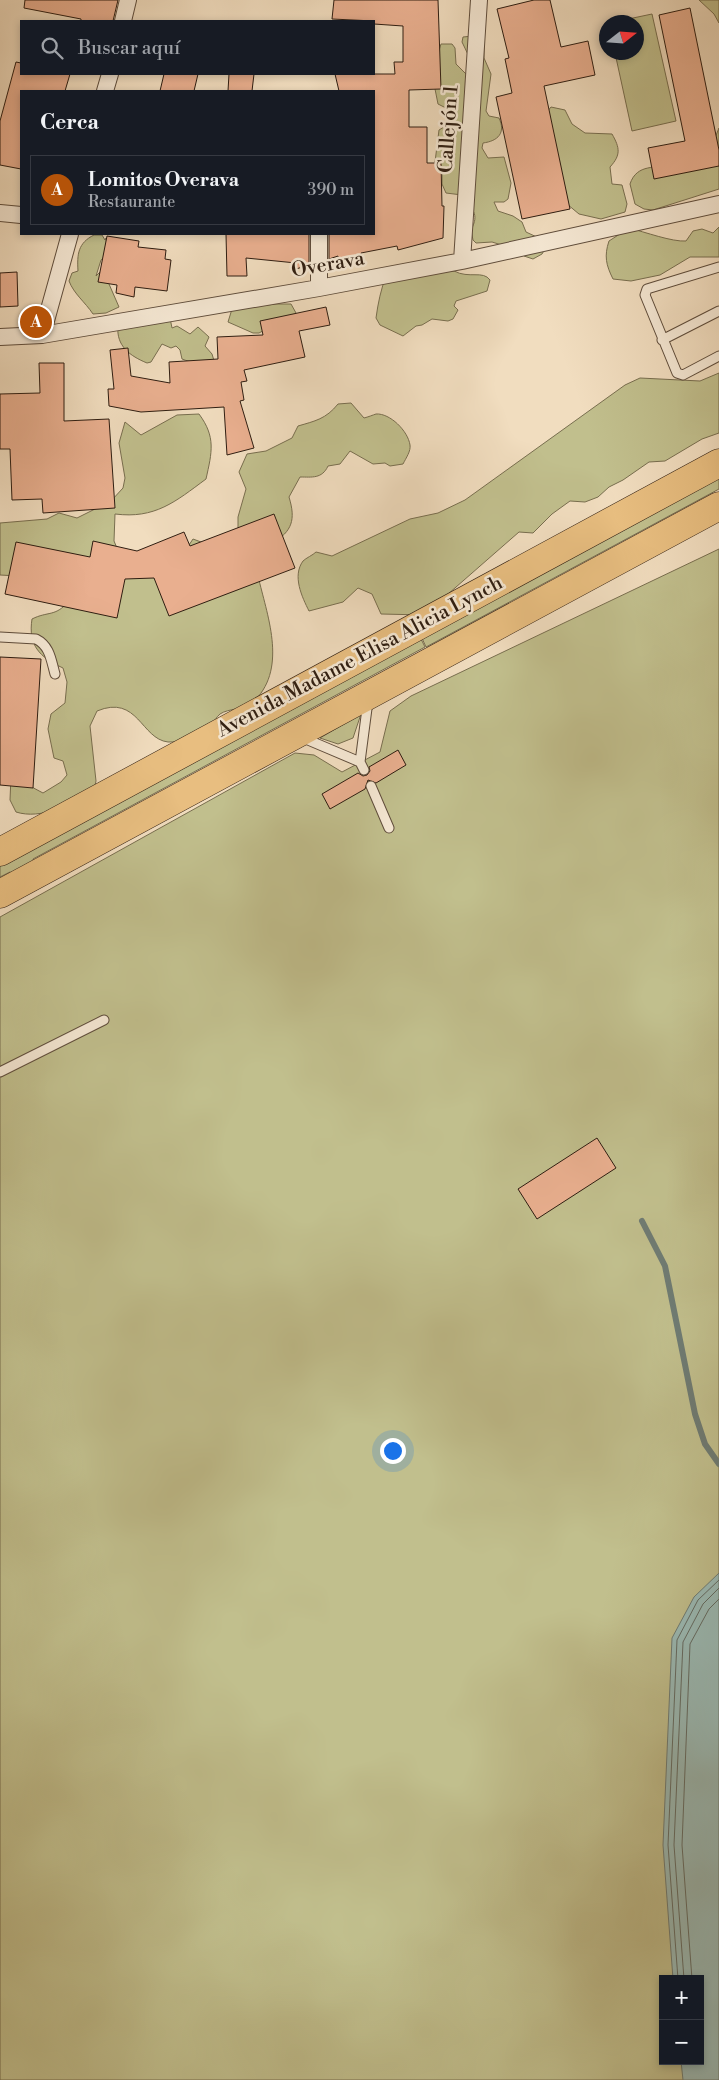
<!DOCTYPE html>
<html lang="es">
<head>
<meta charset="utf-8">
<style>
	body { margin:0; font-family:"Libre Bodoni",serif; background:#20242c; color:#f1f3f6 }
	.controls { position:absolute; right:15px; bottom:15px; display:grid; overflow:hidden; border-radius:0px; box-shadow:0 2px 8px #0003 }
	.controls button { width:45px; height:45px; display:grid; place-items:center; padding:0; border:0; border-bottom:1px solid #363941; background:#171b24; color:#f1f3f6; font:25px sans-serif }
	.compass { position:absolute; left:599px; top:15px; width:45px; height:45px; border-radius:50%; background:#171b24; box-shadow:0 2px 8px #0003; rotate:73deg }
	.you { position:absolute; left:392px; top:1450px; width:18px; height:18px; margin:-12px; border:4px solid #fff; border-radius:50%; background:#1a73e8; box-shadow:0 0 0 8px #1a73e833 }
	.badge { display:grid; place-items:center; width:32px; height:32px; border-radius:50%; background:#b45309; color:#fff; font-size:16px; font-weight:700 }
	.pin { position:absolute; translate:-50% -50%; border:2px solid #fff; box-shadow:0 1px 5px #0006 }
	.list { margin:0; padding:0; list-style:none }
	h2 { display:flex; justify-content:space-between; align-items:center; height:65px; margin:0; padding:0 20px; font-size:21px }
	h2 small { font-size:16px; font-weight:400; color:#9ea1a6 }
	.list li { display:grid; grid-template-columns:32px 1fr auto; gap:15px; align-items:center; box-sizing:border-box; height:70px; margin:0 10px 10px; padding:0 10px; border:1px solid #363941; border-radius:0px }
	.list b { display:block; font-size:19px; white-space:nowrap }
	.list p { margin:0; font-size:16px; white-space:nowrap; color:#9ea1a6 }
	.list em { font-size:16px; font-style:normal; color:#9ea1a6 }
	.icon { flex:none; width:28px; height:28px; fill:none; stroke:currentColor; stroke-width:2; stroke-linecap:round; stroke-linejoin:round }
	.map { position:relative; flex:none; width:719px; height:2080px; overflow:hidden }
	.search { position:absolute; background:#171b24; box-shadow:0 2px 8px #0003; left:20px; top:20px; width:355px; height:55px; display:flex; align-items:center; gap:12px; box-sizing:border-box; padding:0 18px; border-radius:0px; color:#9ea1a6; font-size:19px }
	.panel { position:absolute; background:#171b24; box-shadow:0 2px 8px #0003; left:20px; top:90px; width:355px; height:145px; border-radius:0px }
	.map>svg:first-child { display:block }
	.green { fill:#c1bf8d; stroke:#786e4f; fill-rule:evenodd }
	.water { fill:#9bbbb6; stroke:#6f7c74 }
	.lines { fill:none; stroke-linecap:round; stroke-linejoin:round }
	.shore { stroke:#646c64; stroke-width:1 }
	.stream { stroke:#6f7c74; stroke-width:6 }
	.building { fill:#e9af8f; stroke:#2e1d11 }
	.service-casing { stroke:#5f4d3c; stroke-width:11 }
	.minor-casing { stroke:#5f4d3c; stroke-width:18 }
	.trunk-casing { stroke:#2e1d11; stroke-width:29 }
	.service { stroke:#f6e9d5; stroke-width:9 }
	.minor { stroke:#f6e9d5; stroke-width:16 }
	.trunk { stroke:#e8be80; stroke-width:28 }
	.labels { text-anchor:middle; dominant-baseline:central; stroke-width:5; stroke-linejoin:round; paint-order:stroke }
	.street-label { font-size:20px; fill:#2e1d11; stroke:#f6e9d5 }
</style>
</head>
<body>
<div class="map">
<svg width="719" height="2080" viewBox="0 0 719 2080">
	<rect width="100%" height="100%" fill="#f1ddbf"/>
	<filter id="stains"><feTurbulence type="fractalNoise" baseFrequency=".004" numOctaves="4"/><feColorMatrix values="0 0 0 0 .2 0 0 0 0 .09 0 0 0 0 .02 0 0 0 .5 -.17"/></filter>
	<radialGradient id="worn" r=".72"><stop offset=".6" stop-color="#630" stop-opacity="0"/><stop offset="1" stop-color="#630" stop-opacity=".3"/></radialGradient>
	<path class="green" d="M 699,0 L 719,0 L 719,23 L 714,14 Z
		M 652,14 L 676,121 L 632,131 L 615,53 L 636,52 L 636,22 L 614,22 Z
		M 473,36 L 484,43 L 484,58 L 491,74 L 486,111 L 489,116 L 499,118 C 506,133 498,141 483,143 L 482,148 L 488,158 L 504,157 L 511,183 L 508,199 L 504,202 L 494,202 L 498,211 L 513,216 L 522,222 L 526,232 L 541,239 L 545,249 L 542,254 L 533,259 L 524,256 L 521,251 L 492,242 L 476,243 L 473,240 L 471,230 C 480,213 472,210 462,195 L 446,193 L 442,184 L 442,169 L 435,162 L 439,130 L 452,122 L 453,118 L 448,109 L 438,104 L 434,84 L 440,71 L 438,54 L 441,44 L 452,44 L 455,48 L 456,64 L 470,78 L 475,69 L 462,42 L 463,37 Z
		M 551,107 L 565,110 L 572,124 L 585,133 L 612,134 C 620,148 621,155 610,167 L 612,184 L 622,185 L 627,204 L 625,212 L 601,219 L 579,214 L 567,204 L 547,112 Z
		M 719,128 L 719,189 L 653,210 L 644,209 L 635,204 L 630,184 C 637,163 656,169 673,164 C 685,160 698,155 710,150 Z
		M 719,227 L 719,257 L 690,257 L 660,275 L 631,281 L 613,279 C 606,265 604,256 609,241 L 629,228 C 645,232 672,242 686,241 L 693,231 L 702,229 L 713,233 Z
		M 94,235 L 102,235 L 105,240 L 106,238 L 108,255 L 101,260 L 96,276 L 100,272 L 109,284 L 119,307 L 106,313 L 93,314 C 85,302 74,294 69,281 L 72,273 L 78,271 C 77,254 78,243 94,235 Z
		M 454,271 C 469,279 483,270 490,280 L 487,291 L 456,301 L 454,306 L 458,310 L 453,319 L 448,321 L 432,319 L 422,325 L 416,326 L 403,336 L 380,325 L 376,318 C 378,303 381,289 386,276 Z
		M 276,304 L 291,304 L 296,313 L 259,333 L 253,333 L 228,322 L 232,309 Z
		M 170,318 L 172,328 L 177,326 L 190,334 L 198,327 L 209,337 L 205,346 L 212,354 L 215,364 C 204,362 191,363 182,359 L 180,350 L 176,346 L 171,348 L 162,344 L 151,362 L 147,363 C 130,356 116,346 118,326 Z
		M 719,373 L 719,433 L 702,439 L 665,461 L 649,462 L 623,480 L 609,487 L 598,497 L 585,502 L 570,501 L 552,514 L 533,533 L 519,532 L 424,615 L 381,614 L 372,594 L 358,588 L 343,602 L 309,611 C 302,597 292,576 303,561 C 306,558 313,555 316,552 L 332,556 L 410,519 L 438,513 L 465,500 L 625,385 L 640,378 L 700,381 Z
		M 351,403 L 364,418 C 368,417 373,415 376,414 C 390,413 408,431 410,445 C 411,451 406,458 403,464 L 390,466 L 385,463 L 373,464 L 350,451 L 340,464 L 328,466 C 322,479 312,477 300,477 L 289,497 C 296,520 292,531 273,543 L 238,529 L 238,517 L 246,489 L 239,472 L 247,454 L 266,451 L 292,438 L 298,426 C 315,421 326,419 338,404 Z
		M 199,414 C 216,437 212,452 206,479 C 175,502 155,519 115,514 L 114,541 L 125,567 L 185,551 L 193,539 L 201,542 L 259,580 C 268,618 288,671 252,703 C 244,710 229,708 220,714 C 216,717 214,723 210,726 C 199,734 181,743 168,742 C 141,739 138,694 97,711 L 90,726 L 96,781 L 93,795 C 70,804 41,820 16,812 L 10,800 L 11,776 L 43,793 L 61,782 L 67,775 L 63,761 L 54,758 L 48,729 L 51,714 L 65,703 L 67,682 L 63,668 C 39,657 28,645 32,619 C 48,611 55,617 68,602 L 18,576 L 0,575 L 0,523 L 47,519 L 59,513 L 77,518 L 111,501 L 123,488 L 125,478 L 119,443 L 125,422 L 141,435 L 177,415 Z
		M 719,475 L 719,489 L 426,647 L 421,636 Z
		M 719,549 L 719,2080 L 0,2080 L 0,917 L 295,753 L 314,755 L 342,772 L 380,752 L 390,711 L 411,696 ZM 663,1979 L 700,1979 L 700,2061 L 663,2061 Z
		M 420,637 L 425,647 L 33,859 L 34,864 L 19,877 L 10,872 L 0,877 L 0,848 Z
		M 361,714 L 353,738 L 338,744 L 320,738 Z"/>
	<path class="water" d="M 719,1573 L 719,2080 L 683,2080 L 681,2061 L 700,2061 L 700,1979 L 673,1979 L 663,1845 L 672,1638 L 694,1597 Z"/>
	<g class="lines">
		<path class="shore" d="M 678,1979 L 668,1845 L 677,1640 L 698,1600 L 719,1580
			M 684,1979 L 674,1845 L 683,1642 L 703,1604 L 719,1588
			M 692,1979 L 682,1845 L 690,1644 L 709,1609 L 719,1599"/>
		<path class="stream" d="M 642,1221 L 665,1266 L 695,1414 L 705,1444 L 719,1464"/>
	</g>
	<path class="building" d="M 25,0 L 118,0 L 113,21 L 81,21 L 81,19 L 24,8 Z
		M 334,0 L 438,0 L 441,89 L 409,90 L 409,127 L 427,127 L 427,163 L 441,163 L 442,206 L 444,206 L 443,238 L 398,250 L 397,246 L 361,253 L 363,260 L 339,264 L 338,256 L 329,259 L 329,234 L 374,234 L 374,91 L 339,91 L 335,74 L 395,74 L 394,62 L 403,62 L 403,26 L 374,24 L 374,21 L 332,19 Z
		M 534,0 L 550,0 L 561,47 L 588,41 L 595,75 L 544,86 L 570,209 L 522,219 L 496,97 L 512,93 L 505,59 L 509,58 L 497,9 Z
		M 690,8 L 719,150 L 719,166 L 654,179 L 648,148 L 685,141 L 659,15 Z
		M 16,62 L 21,63 L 21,74 L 70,74 L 65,91 L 21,91 L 21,169 L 0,165 L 0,121 Z
		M 164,74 L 198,74 L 194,91 L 160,91 Z
		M 229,74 L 254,74 L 252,91 L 228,91 Z
		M 226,234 L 309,234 L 309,265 L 296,269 L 296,263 L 246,258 L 247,276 L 227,276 Z
		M 107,236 L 139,241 L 138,247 L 166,250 L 165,259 L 171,260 L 167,291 L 135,287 L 134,297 L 116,293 L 117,285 L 98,282 Z
		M 17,272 L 18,306 L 0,307 L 0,273 Z
		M 326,307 L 330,325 L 299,331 L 305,357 L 244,370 L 247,381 L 241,382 L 244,400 L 240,401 L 254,448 L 227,455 L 224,407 L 141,412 L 109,406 L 108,389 L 114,389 L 110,350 L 128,348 L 131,376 L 170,383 L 169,362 L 218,359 L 217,337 L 263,335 L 260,321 Z
		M 39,363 L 64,363 L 64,421 L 109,419 L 115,508 L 43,513 L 42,499 L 12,500 L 10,449 L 0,449 L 0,394 L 40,393 Z
		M 274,514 L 295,568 L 169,616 L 154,578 L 125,579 L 117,618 L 5,594 L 16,542 L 90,557 L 93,541 L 137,551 L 184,532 L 190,546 Z
		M 0,657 L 41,659 L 33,788 L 0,785 Z
		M 398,750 L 406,765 L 376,783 L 368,780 L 365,789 L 330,809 L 322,794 L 358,773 L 363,776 L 367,775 L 370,771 L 369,767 Z
		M 597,1138 L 616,1168 L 537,1219 L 518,1189 Z"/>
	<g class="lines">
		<g class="service-casing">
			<path id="service" d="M 719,267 L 647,289 L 645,295 L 677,373 L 683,375 L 719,356
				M 662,340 L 719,311
				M 0,637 L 36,639 C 50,646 51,660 55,674
				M 301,737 L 360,762
				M 364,770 L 360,762 L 368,701
				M 371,786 L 389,828
				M 0,1072 L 104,1020"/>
		</g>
		<g class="minor-casing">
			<path id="minor" d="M 123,21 L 128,0
				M 105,91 L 110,74
				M 0,213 L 21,215
				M 319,234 L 319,288
				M 462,261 L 479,0
				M 42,335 L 70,234
				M 0,337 L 42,335 L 319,288 L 462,261 L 719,204"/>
		</g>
		<g class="trunk-casing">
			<path id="trunk" d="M 0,852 L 719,463
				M 0,894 L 719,506"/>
		</g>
		<use href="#service" class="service"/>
		<use href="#minor" class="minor"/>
		<use href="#trunk" class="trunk"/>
	</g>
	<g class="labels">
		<g class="street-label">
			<text transform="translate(449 129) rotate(-86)">Callejón 1</text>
			<text transform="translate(328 265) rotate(-10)">Overava</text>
			<text transform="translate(360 657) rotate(-28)">Avenida Madame Elisa Alicia Lynch</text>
		</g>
	</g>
	<rect width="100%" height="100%" filter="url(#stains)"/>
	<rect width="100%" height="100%" fill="url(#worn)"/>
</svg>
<div class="controls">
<button>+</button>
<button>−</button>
</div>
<svg class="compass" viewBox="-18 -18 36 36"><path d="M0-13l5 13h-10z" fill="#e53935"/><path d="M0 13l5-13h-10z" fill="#9ea1a6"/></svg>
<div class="you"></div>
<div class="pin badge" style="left:36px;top:322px">A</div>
<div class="search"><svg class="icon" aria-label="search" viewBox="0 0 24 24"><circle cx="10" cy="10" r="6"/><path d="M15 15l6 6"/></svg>Buscar aquí</div>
<section class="panel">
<h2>Cerca<small></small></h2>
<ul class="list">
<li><span class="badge">A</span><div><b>Lomitos Overava</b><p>Restaurante</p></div><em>390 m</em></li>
</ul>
</section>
</div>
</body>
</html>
